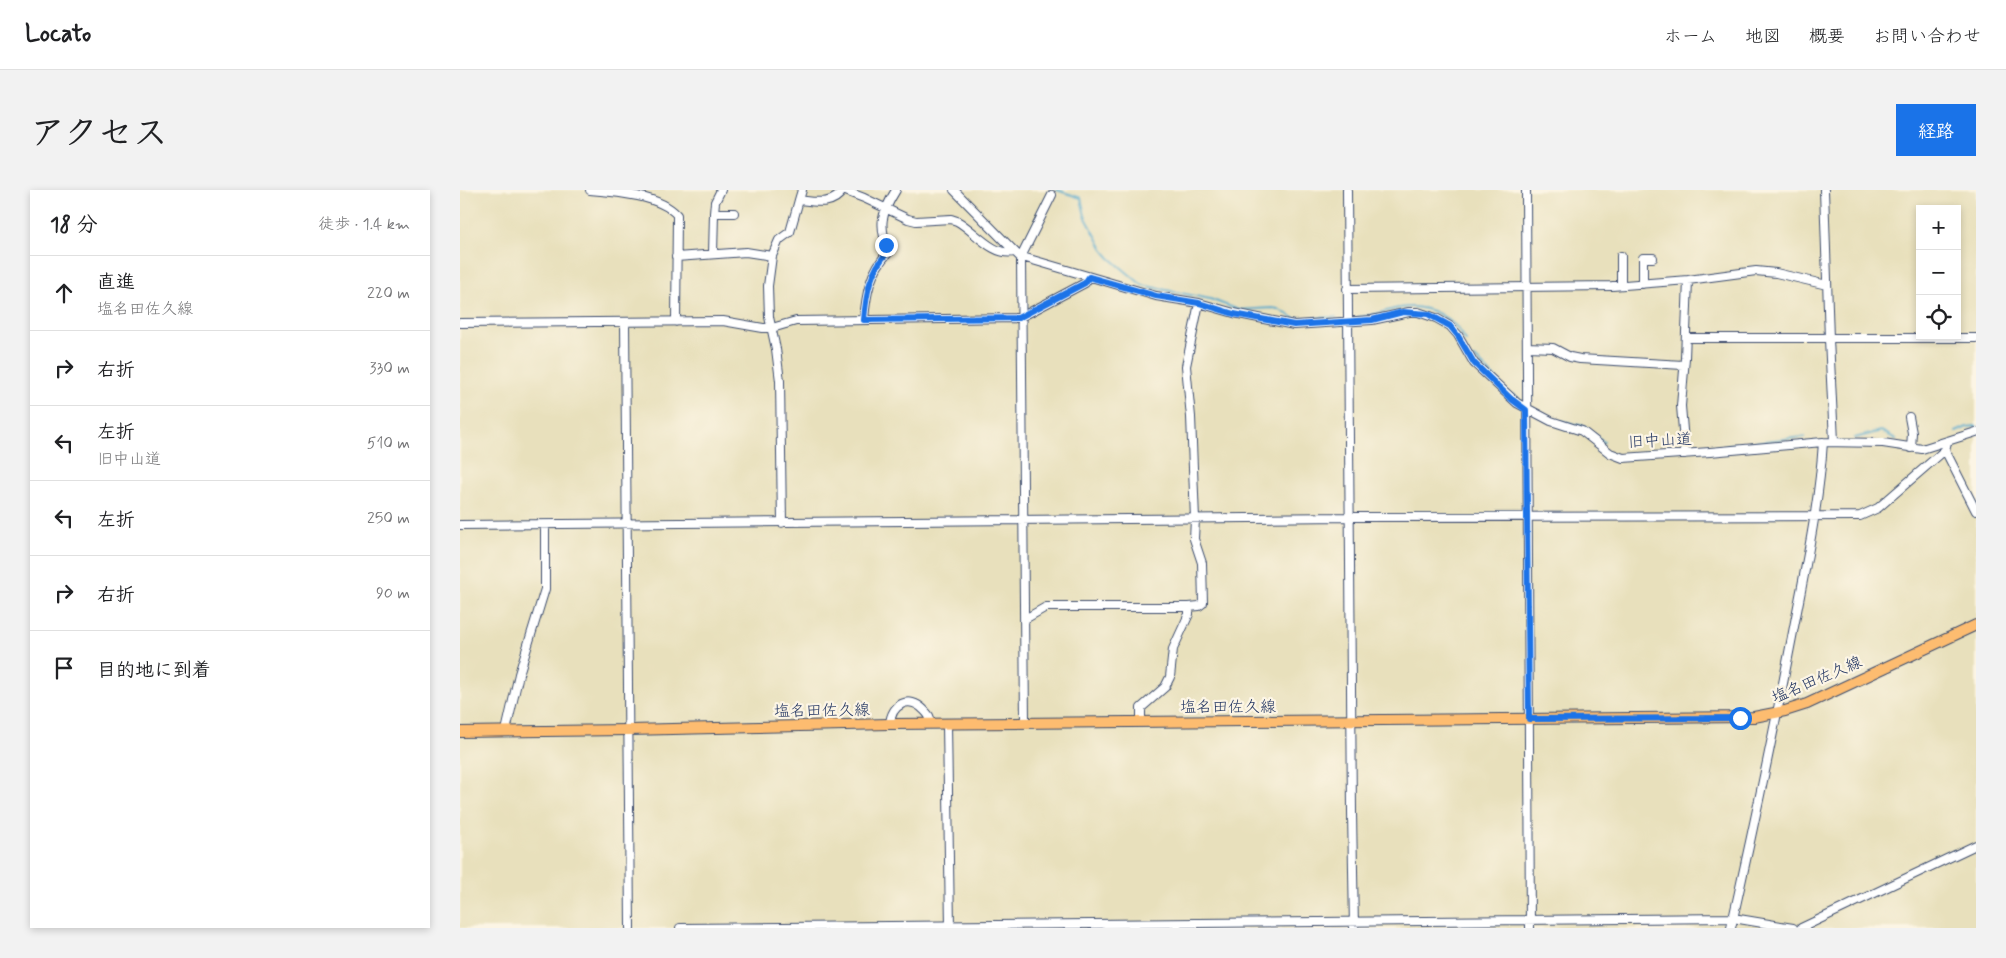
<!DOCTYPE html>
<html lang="ja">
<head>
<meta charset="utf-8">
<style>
	body { margin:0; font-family:Mynerve,"Klee One",sans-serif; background:#f2f2f2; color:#202124 }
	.controls { position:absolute; right:15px; top:15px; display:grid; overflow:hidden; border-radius:0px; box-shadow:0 2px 8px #0003 }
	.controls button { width:45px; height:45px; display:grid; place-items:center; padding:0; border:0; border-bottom:1px solid #e0e0e0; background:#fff; color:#202124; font:25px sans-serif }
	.stop { position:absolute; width:15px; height:15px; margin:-11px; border:4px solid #1a73e8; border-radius:50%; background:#fff }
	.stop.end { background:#1a73e8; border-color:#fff; box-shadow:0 1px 5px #0008 }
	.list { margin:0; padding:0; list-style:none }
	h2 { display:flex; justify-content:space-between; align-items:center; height:65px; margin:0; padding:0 20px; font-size:21px }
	h2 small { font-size:16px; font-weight:400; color:#757577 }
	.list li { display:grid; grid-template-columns:32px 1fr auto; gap:15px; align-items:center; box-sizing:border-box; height:75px; padding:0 20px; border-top:1px solid #e0e0e0 }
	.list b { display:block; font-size:19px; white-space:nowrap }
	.list p { margin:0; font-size:16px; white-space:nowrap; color:#757577 }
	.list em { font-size:16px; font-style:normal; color:#757577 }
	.icon { flex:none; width:28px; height:28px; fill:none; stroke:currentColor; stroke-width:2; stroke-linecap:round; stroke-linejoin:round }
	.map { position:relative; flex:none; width:1516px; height:738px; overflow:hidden; border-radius:0px }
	header { display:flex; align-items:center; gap:30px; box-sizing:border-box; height:70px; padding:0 25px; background:#fff; border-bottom:1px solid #e0e0e0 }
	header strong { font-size:24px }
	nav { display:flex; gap:28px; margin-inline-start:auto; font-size:18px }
	.intro { display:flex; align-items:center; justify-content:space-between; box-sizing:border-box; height:120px; padding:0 30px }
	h1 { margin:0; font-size:35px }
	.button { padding:12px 22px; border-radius:0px; background:#1a73e8; color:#fff; font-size:18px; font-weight:700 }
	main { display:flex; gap:30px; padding:0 30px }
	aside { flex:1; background:#fff; border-radius:0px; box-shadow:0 2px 8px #0003 }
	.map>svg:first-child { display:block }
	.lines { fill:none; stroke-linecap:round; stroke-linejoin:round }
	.stream { stroke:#4ea8cc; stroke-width:2 }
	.minor-casing { stroke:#3a4a6c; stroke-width:10 }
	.major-casing { stroke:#3a4a6c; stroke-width:12 }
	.minor { stroke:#fff; stroke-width:8 }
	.major { stroke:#fdbc70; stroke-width:10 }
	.route { stroke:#1a73e8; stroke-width:6 }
	.labels { text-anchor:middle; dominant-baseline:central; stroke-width:4.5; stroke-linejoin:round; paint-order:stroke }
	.street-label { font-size:16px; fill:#1b2f5e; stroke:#fcf5e5 }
</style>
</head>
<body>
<header>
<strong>Locato</strong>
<nav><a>ホーム</a><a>地図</a><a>概要</a><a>お問い合わせ</a></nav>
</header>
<div class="intro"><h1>アクセス</h1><a class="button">経路</a></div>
<main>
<aside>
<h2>18 分<small>徒歩 · 1.4 km</small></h2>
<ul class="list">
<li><svg class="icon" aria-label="ahead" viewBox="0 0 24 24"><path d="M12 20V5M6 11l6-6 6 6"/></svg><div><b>直進</b><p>塩名田佐久線</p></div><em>220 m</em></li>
<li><svg class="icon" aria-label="right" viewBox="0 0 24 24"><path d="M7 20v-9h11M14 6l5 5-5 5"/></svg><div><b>右折</b></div><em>330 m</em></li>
<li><svg class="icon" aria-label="left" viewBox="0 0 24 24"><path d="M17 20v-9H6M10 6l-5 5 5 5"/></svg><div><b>左折</b><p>旧中山道</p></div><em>510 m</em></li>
<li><svg class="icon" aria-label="left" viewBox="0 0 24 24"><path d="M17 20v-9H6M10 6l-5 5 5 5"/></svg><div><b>左折</b></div><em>250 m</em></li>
<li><svg class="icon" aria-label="right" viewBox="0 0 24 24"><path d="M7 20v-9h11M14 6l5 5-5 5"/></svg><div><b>右折</b></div><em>90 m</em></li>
<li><svg class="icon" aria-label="arrive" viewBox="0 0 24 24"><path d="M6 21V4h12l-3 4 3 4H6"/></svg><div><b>目的地に到着</b></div></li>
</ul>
</aside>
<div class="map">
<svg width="1516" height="738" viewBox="0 0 1516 738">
	<rect width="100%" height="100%" fill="#fcf5e5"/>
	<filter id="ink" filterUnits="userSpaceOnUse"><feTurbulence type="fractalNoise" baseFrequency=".02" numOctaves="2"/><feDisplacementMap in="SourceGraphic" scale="10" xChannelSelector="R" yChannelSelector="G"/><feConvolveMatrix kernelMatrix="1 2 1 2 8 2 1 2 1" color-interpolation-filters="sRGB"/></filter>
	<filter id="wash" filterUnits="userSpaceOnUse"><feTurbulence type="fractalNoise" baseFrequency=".0096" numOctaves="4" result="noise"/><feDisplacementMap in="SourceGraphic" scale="20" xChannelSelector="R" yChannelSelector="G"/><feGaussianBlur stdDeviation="1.12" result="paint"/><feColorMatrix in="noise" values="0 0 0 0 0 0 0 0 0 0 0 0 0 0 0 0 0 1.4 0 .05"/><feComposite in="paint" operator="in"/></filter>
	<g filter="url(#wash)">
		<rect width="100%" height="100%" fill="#e8e0bc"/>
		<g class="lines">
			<path class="stream" d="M 597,0 L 621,8 L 625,26 L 644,61 L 650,68 L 682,95 L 750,109 L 779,120 L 812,118 L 818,119 L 836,129 L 876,127
				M 898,127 C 913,126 926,120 940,118 C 967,113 994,127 1006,151
				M 1015,168 L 1035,188
				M 1053,204 L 1063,212
				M 1102,231 L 1123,236 L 1144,252
				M 1496,242 L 1507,237 L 1516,236
				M 1395,248 L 1421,241 L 1436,249
				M 1266,255 L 1344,247"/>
		</g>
	</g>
	<g filter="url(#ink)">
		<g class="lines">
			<g class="minor-casing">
				<path id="minor" d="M 130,0 C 155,2 200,5 217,25 L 216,132
					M 383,0 L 404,8 L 448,29 L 456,31 L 491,29 L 497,31 C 514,40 533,67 554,62
					M 494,0 L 559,66 L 696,106 L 739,113 L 774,123 L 834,135 L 912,130 L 949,122 L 958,122 L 976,128 L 990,136 L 998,145 L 1014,173 L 1057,213 L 1091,231 L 1122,241 L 1150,263 L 1163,268 L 1250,262 L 1363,252 L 1423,253 L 1462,259 L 1516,242
					M 887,0 L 892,622 L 894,738
					M 1066,0 L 1070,738
					M 1364,0 L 1369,149 L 1374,251
					M 339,10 L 342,0
					M 254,23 L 255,12 L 261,0
					M 253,64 L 254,23 L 274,23
					M 1161,66 L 1161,95
					M 216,67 L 286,62 L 312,66
					M 1183,94 L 1183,68 L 1193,68
					M 887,99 L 1152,96 L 1228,90 L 1296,81 L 1316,83 L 1367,95
					M 404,130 C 406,105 410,80 429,62 C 418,35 421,24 436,0
					M 165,132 L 170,738
					M 0,133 L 263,131 L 303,138 L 312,138 L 336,131 L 559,128 L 625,93 L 629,87
					M 1226,148 L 1516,148
					M 1067,157 L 1093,158 L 1110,167 L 1120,169 L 1223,175
					M 1449,227 L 1452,243 L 1451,258
					M 1485,260 L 1516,321
					M 1225,264 L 1221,216 L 1225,168 L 1228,90
					M 322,333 L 320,191 L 316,159 L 309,127 L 308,96 L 312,66 L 319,50 L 330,42 L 339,10 C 356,12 373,16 383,0
					M 0,335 L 890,327 L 1400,326 L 1418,318 L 1485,260 L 1487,252
					M 565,429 L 586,417 L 729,417
					M 681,532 L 681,518 L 705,497 L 710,487 L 713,459 L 729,424 L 729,417 L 739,416 L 743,413 L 742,373 L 734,349 L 735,329 L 731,227 L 726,176 L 739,113
					M 487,533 L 490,738
					M 565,533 L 561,67 L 592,5
					M 430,534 C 431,515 449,504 464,520 C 468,524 471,527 471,534
					M 46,541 L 59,484 L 85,399 L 85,335
					M 220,738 L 1273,728 L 1333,738
					M 1271,738 C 1293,640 1314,541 1333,442 C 1345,379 1359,316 1363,252
					M 1341,738 L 1516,655"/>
			</g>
			<g class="major-casing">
				<path id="major" d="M 0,542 L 169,540 L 430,534 L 1294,527 L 1325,521 L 1347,514 L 1516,435"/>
			</g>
			<use href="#minor" class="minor"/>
			<use href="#major" class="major"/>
		</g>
	</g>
	<g class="lines" filter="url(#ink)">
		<path class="route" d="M 426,55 L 428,62 C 410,80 406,105 404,130 L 558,128 L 625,93 L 629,87 L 696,106 L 739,113 L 774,124 L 834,135 L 912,130 L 943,122 L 968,124 L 990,136 L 998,146 L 1014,173 L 1050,208 L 1066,220 L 1069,529 L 1280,528"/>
	</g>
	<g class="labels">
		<g class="street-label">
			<text transform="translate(1200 251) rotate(-3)">旧中山道</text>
			<text transform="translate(1357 490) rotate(-23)">塩名田佐久線</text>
			<text x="768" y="517">塩名田佐久線</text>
			<text transform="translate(362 521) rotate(-1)">塩名田佐久線</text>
		</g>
	</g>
</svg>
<div class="controls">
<button>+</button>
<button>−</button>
<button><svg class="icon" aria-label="locate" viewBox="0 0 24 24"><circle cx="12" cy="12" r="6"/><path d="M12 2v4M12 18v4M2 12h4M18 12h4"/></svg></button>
</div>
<div class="stop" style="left:1280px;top:528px"></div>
<div class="stop end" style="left:426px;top:55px"></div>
</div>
</main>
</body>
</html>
